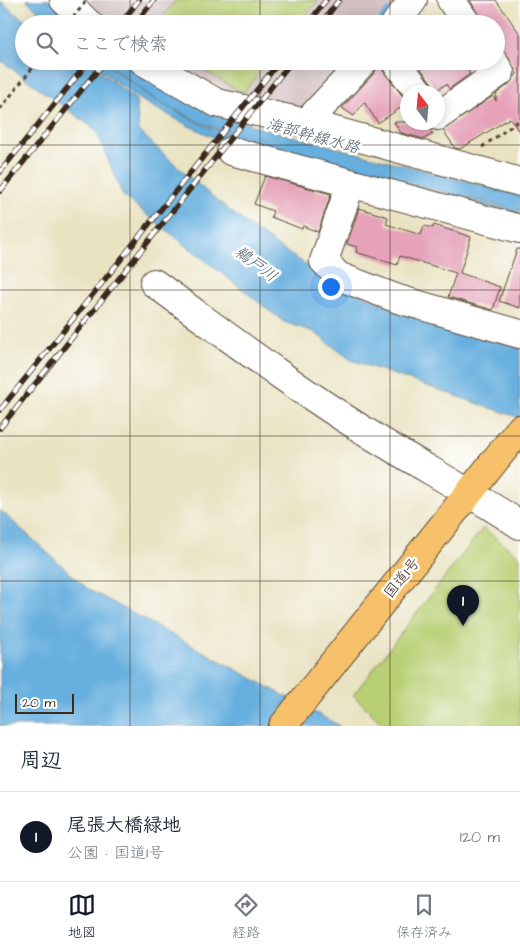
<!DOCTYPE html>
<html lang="ja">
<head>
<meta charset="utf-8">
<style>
	body { margin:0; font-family:"Architects Daughter","Klee One",sans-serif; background:#f2f2f3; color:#1f2937 }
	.compass { position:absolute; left:400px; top:85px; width:45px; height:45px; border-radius:50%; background:#fff; box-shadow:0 2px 12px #0003; rotate:344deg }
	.scale { position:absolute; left:15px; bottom:12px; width:59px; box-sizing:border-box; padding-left:5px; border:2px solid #3b2a1e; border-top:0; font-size:14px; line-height:18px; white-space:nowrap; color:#3b2a1e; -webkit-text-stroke:4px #fff; paint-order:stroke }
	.you { position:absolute; left:330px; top:286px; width:18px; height:18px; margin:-12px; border:4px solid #fff; border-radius:50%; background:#1a73e8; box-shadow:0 0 0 8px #1a73e833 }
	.badge { display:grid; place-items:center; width:32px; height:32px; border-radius:50%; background:#111827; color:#fff; font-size:16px; font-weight:700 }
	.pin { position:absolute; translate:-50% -41px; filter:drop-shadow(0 1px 2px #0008) }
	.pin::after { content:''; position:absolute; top:26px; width:18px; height:15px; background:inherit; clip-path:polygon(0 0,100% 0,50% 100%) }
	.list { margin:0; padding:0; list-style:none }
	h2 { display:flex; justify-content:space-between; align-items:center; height:65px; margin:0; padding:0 20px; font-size:21px }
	h2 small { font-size:16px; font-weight:400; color:#747a83 }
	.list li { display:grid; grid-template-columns:32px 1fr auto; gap:15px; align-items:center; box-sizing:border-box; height:90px; padding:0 20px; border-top:1px solid #e0e1e3 }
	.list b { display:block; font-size:19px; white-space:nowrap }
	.list p { margin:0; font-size:16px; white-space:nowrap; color:#747a83 }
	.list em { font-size:16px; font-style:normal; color:#747a83 }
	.icon { flex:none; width:28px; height:28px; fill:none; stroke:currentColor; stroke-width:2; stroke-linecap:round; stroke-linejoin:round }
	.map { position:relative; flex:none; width:520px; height:726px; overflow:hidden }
	.search { position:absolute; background:#fff; box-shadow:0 2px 12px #0003; left:15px; right:15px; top:15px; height:55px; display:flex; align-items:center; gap:12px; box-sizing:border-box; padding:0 18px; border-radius:28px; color:#747a83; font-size:19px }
	.sheet { height:155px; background:#fff }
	nav { display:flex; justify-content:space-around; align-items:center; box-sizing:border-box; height:70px; border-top:1px solid #e0e1e3; background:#fff; font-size:14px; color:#747a83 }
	nav a { display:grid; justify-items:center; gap:2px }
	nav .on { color:#111827 }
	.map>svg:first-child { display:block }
	.industrial { fill:#d2bfbf }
	.green { fill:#b8cf73; stroke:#7a7c48 }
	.water { fill:#66afde; stroke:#506c7e }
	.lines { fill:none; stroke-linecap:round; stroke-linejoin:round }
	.stream { stroke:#66afde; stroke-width:5.5 }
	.building { fill:#e5a2b9 }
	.minor-casing { stroke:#554637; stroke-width:30 }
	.highway-casing { stroke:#554637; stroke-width:30 }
	.path { stroke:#554637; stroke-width:3; stroke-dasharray:4 4; stroke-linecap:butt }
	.minor { stroke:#fff; stroke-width:28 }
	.highway { stroke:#f6c16b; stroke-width:28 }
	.rail-casing { stroke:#3b2a1e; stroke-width:5.5 }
	.rail { stroke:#fff; stroke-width:4; stroke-dasharray:11; stroke-linecap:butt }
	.path-bridge { stroke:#554637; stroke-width:3; stroke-dasharray:4 4; stroke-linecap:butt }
	.grid { fill:none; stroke:#3b2a1e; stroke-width:1; stroke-opacity:0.55 }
	.labels { text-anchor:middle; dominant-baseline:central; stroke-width:5; stroke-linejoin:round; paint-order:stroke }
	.street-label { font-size:15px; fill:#3b2a1e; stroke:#fff }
	.water-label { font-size:16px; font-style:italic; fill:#4c5f6b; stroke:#fff }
</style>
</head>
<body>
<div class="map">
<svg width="520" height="726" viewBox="0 0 520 726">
	<rect width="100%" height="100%" fill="#fff"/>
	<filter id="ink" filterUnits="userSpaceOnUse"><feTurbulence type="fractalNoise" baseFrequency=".02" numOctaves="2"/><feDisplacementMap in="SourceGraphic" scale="10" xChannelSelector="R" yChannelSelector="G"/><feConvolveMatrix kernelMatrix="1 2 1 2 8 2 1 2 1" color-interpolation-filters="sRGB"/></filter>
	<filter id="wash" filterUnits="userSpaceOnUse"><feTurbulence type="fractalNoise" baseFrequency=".0096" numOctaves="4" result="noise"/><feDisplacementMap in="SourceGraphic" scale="20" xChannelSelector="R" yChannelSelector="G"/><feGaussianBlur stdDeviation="1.12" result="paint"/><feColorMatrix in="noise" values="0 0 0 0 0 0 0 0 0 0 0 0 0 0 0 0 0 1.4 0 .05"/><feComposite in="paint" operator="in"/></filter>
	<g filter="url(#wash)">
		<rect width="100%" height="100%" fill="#e9e3c2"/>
		<path class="industrial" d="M 86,0 L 401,0 L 382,24 L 116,24 Z
			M 166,61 L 353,61 L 306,117 L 275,112 Z"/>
		<path class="green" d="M 176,0 L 318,0 L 299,24 L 157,24 Z
			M 187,61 L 269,61 L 243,93 Z
			M 483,528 L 520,557 L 520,726 L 384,726 L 353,695 Z"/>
		<path class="water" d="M 26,0 L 52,0 L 81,24 L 54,24 Z
			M 0,1 L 29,24 L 24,24 L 24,61 L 86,61 L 136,100 L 139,131 C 202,191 285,261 365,296 C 415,318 468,332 520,348 L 520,418 L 351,360 L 314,332 L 284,322 L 123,196 L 96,130 L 0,60 Z
			M 89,61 L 102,61 L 152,98 L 196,122 L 242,140 L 520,214 L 520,222 L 235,147 L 189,126 L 137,98 Z
			M 104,61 L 126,61 L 204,109 L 257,127 L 520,195 L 520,212 L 242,138 L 197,121 L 153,98 Z
			M 0,510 L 88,589 L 340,726 L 0,726 Z"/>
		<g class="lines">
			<path class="stream" d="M 378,24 L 388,11"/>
		</g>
		<g id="blocks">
			<path class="building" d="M 470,0 L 496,0 L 520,34 L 520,133 L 510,118 L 460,149 L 455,148 L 443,130 L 493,96 L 496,101 L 496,94 L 509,84 L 517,74 L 506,53 L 496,44 L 496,24 L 483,24 Z
				M 426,61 L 462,61 L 470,74 L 449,89 L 446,84 L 434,92 L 431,82 L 419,66 Z
				M 379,62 L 383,71 L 408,103 L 378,123 L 364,102 L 354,116 L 342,108 L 375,72 Z
				M 394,122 L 424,122 L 433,134 L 424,139 L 401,133 Z
				M 265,176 L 331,194 L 318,232 L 303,226 L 302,229 L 271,217 L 273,211 L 254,204 Z
				M 359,208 L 388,217 L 386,224 L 421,235 L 424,226 L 433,228 L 434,225 L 471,237 L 460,273 L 500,287 L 493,310 L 448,297 L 456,273 L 400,256 L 397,265 L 356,252 L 357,247 L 347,244 Z
				M 517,249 L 520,249 L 520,308 L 499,301 Z"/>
		</g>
	</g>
	<g filter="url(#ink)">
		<use href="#blocks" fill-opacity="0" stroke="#554637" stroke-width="1"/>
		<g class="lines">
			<g class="minor-casing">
				<path id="minor" d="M 64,0 L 89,24
					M 451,0 L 467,24
					M 395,24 L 413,0
					M 143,61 L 217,103 L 306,123 L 520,182
					M 395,61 L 419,92
					M 438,116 L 500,72 L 493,61
					M 306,123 L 364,61
					M 231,151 L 520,229
					M 351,183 L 324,261 L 338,276 L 398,299 L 520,334
					M 154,283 C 223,333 291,385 363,430 C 415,463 469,491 520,525"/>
			</g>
			<g class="highway-casing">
				<path id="highway" d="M 283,726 L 520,429"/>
			</g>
			<path class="path" d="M 0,109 L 38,61
				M 482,147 L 520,120"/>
			<use href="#minor" class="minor"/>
			<use href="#highway" class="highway"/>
			<g class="rail-casing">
				<path id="rail" d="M 120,24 L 139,0
					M 135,24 L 154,0
					M 308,24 L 326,0
					M 321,24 L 339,0
					M 0,172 L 89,61
					M 0,191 L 105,61
					M 0,410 L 280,61
					M 0,428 L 292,61"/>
			</g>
			<use href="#rail" class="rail"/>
			<path class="path-bridge" d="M 68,24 L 87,0"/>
		</g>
	</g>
	<path class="grid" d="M 130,0 L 130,24M 260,0 L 260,24M 390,0 L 390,24M 130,61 L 130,726M 260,61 L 260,726M 390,61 L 390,726M 0,145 L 520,145M 0,290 L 520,290M 0,436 L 520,436M 0,581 L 520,581"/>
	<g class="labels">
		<g class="street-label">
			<text transform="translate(402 578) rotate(-51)">国道1号</text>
		</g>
		<g class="water-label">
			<text transform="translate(313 136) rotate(15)">海部幹線水路</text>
			<text transform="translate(256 264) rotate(37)">鵜戸川</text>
		</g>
	</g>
</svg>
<svg class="compass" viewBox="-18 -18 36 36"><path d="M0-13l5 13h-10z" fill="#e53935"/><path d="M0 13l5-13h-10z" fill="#747a83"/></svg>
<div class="scale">20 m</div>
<div class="you"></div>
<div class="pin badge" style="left:463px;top:626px">1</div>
<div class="search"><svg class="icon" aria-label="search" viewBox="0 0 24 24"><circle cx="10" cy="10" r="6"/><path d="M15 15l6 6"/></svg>ここで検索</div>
</div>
<section class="sheet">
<h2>周辺<small></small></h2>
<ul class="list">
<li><span class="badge">1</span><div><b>尾張大橋緑地</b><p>公園 · 国道1号</p></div><em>120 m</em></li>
</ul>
</section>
<nav>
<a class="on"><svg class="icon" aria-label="map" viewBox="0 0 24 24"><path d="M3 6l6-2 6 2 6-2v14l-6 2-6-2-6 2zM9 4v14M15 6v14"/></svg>地図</a>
<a><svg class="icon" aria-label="directions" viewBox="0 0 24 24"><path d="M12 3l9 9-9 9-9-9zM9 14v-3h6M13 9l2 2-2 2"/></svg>経路</a>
<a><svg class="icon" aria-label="saved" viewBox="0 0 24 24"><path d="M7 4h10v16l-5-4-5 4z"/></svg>保存済み</a>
</nav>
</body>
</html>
